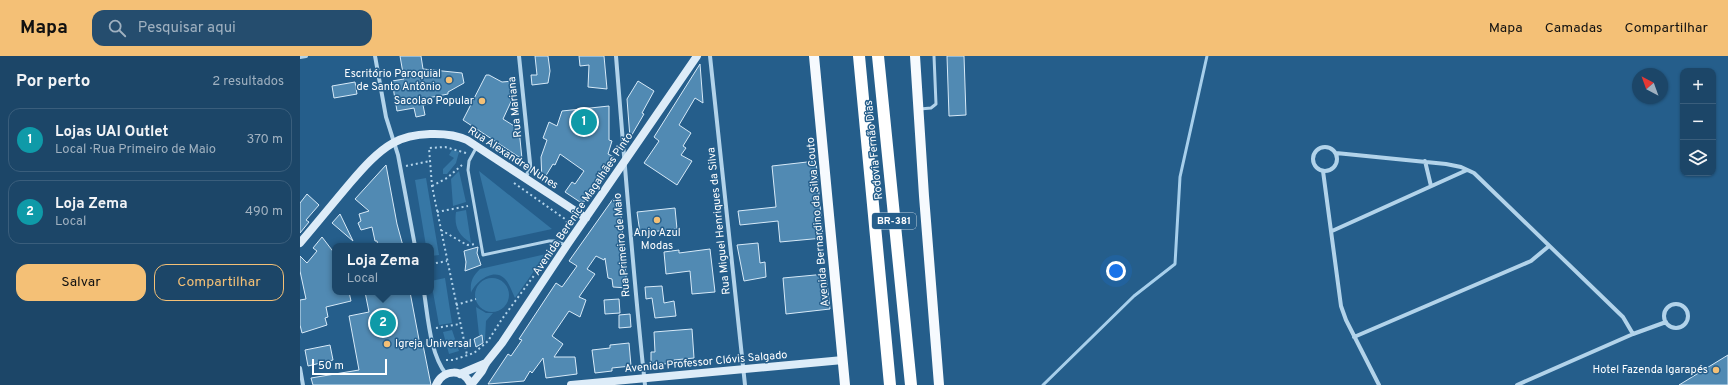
<!DOCTYPE html>
<html lang="pt">
<head>
<meta charset="utf-8">
<style>
	body { margin:0; font-family:Overpass,sans-serif; background:#254d6e; color:#f1f3f6 }
	.controls { position:absolute; right:12px; top:12px; display:grid; overflow:hidden; border-radius:8px; box-shadow:0 1px 3px #0004 }
	.controls button { width:36px; height:36px; display:grid; place-items:center; padding:0; border:0; border-bottom:1px solid #3a5e7c; background:#1c4668; color:#f1f3f6; font:20px sans-serif }
	.compass { position:absolute; left:1332px; top:12px; width:36px; height:36px; border-radius:50%; background:#1c4668; box-shadow:0 1px 3px #0004; rotate:319deg }
	.scale { position:absolute; left:12px; bottom:10px; width:75px; box-sizing:border-box; padding-left:4px; border:2px solid #fff; border-top:0; font-size:11px; line-height:14px; white-space:nowrap; color:#fff; -webkit-text-stroke:3px #255e8b; paint-order:stroke }
	.you { position:absolute; left:816px; top:215px; width:14px; height:14px; margin:-10px; border:3px solid #fff; border-radius:50%; background:#1a73e8; box-shadow:0 0 0 6px #1a73e833 }
	.badge { display:grid; place-items:center; width:26px; height:26px; border-radius:50%; background:#f4c076; color:#fff; font-size:13px; font-weight:700 }
	.pin { position:absolute; translate:-50% -50%; border:2px solid #fff; box-shadow:0 1px 4px #0006 }
	.popup { position:absolute; left:32px; top:187px; width:102px; height:52px; box-sizing:border-box; display:grid; place-content:center; border-radius:8px; background:#1c4668; filter:drop-shadow(0 1px 3px #0005); font-size:13px; white-space:nowrap; color:#a0b1c0 }
	.popup b { font-size:15px; color:#f1f3f6 }
	.popup::after { content:''; position:absolute; left:50%; top:100%; margin-left:-8px; border:8px solid transparent; border-top-color:#1c4668 }
	.list { margin:0; padding:0; list-style:none }
	h2 { display:flex; justify-content:space-between; align-items:center; height:52px; margin:0; padding:0 16px; font-size:17px }
	h2 small { font-size:13px; font-weight:400; color:#a0b1c0 }
	.list li { display:grid; grid-template-columns:26px 1fr auto; gap:12px; align-items:center; box-sizing:border-box; height:64px; margin:0 8px 8px; padding:0 8px; border:1px solid #3a5e7c; border-radius:12px }
	.list b { display:block; font-size:15px; white-space:nowrap }
	.list p { margin:0; font-size:13px; white-space:nowrap; color:#a0b1c0 }
	.list em { font-size:13px; font-style:normal; color:#a0b1c0 }
	.actions { display:flex; gap:8px; padding:12px 16px }
	.actions a { flex:1; padding:9px 0; border:1px solid #f4c076; border-radius:12px; text-align:center; font-size:14px; color:#f4c076 }
	.actions .main { background:#f4c076; color:#111 }
	.icon { flex:none; width:22px; height:22px; fill:none; stroke:currentColor; stroke-width:2; stroke-linecap:round; stroke-linejoin:round }
	.map { position:relative; flex:none; width:1428px; height:329px; overflow:hidden }
	header { display:flex; align-items:center; gap:24px; box-sizing:border-box; height:56px; padding:0 20px; background:#f4c076; color:#111 }
	header strong { font-size:19px }
	nav { display:flex; gap:22px; margin-inline-start:auto; font-size:14px }
	.search { width:280px; height:36px; background:#254d6e; display:flex; align-items:center; gap:10px; box-sizing:border-box; padding:0 14px; border-radius:12px; color:#a0b1c0; font-size:15px }
	main { display:flex }
	aside { flex:1; background:#1c4668 }
	.map>svg:first-child { display:block }
	.green { fill:#3677a5 }
	.lines { fill:none; stroke-linecap:round; stroke-linejoin:round }
	.stream { stroke:#a7cfeb; stroke-width:3 }
	.building { fill:#518ab3; stroke:#d7eaf8 }
	.path { stroke:#b2d3ea; stroke-width:2; stroke-dasharray:2 3; stroke-linecap:butt }
	.lane { stroke:#b2d3ea; stroke-width:3 }
	.street { stroke:#b2d3ea; stroke-width:4 }
	.secondary { stroke:#ddecf8; stroke-width:8 }
	.primary { stroke:#f6fafe; stroke-width:10 }
	.highway { stroke:#fff; stroke-width:12 }
	.poi-dot { fill:#f4c076; stroke:#255e8b; stroke-width:1.5 }
	.labels { text-anchor:middle; dominant-baseline:central; stroke-width:3; stroke-linejoin:round; paint-order:stroke }
	.shield { fill:#255e8b; stroke:#becfdc; stroke-width:1 }
	.shield-label { font-size:10px; font-weight:bold; fill:#fff }
	.poi-label { font-size:11px; fill:#fff; stroke:#255e8b; text-anchor:end }
	.street-label { font-size:11px; fill:#fff; stroke:#255e8b }
</style>
</head>
<body>
<header>
<strong>Mapa</strong>
<div class="search"><svg class="icon" aria-label="search" viewBox="0 0 24 24"><circle cx="10" cy="10" r="6"/><path d="M15 15l6 6"/></svg>Pesquisar aqui</div>
<nav><a>Mapa</a><a>Camadas</a><a>Compartilhar</a></nav>
</header>
<main>
<aside>
<h2>Por perto<small>2 resultados</small></h2>
<ul class="list">
<li><span class="badge" style="background:#0f9aa8">1</span><div><b>Lojas UAI Outlet</b><p>Local · Rua Primeiro de Maio</p></div><em>370 m</em></li>
<li><span class="badge" style="background:#0f9aa8">2</span><div><b>Loja Zema</b><p>Local</p></div><em>490 m</em></li>
</ul>
<div class="actions"><a class="main">Salvar</a><a>Compartilhar</a></div>
</aside>
<div class="map">
<svg width="1428" height="329" viewBox="0 0 1428 329">
	<rect width="100%" height="100%" fill="#255e8b"/>
	<path class="green" d="M 152,94 L 159,96 L 156,107 L 147,118 L 143,118 L 143,113 L 154,102 L 149,99 Z
		M 159,115 L 166,146 L 153,150 L 151,123 Z
		M 179,115 L 252,173 L 196,185 Z
		M 126,122 L 139,199 L 131,200 L 131,190 L 126,190 L 115,124 Z
		M 166,154 L 171,187 C 158,179 154,170 156,156 Z
		M 246,198 L 215,242 C 212,236 209,226 204,222 C 193,212 175,226 171,237 C 170,226 172,221 180,213 Z
		M 145,222 L 152,267 L 139,269 L 131,225 Z
		M175 239a17 17 0 1 1 34 0a17 17 0 1 1-34 0Z
		M 176,251 L 186,257 L 193,257 L 186,265 L 185,284 L 184,285 L 183,279 L 179,279 Z
		M 152,274 L 159,295 L 149,298 L 143,276 Z"/>
	<g class="lines">
		<path class="stream" d="M 743,329 L 834,240 L 875,208 L 880,121 L 907,0"/>
	</g>
	<path class="building" d="M 100,0 L 121,0 L 123,13 L 162,17 L 164,27 L 148,36 L 148,38 L 128,42 L 130,48 L 123,49 L 125,59 L 116,61 L 114,52 L 97,55 L 92,25 L 104,23 Z
		M 235,0 L 248,0 L 250,15 L 248,27 L 232,29 L 231,19 L 237,19 Z
		M 279,0 L 304,0 L 307,33 L 288,31 L 289,9 L 280,10 Z
		M 647,0 L 664,0 L 666,59 L 649,60 Z
		M 400,8 L 403,47 L 395,42 L 379,69 L 391,77 L 383,90 L 386,92 L 381,99 L 392,105 L 377,129 L 344,107 L 359,85 L 354,81 Z
		M 186,19 L 189,19 L 202,26 L 214,25 L 215,37 L 203,63 L 219,73 L 222,103 L 163,64 Z
		M 338,25 L 354,35 L 342,57 L 344,58 L 330,82 L 327,43 Z
		M 55,26 L 57,38 L 34,42 L 32,30 Z
		M 309,50 L 309,84 L 312,85 L 308,98 L 314,101 L 285,145 L 280,146 L 265,136 L 272,126 L 275,128 L 284,115 L 260,98 L 255,109 L 253,108 L 242,126 L 241,101 L 247,84 L 243,82 L 249,66 L 257,70 L 262,55 Z
		M 516,105 L 523,182 L 480,186 L 478,165 L 440,169 L 438,155 L 476,151 L 472,110 Z
		M 86,109 L 97,168 L 103,190 L 78,190 L 77,185 L 75,185 L 72,171 L 61,174 L 58,167 L 61,165 L 59,158 L 69,155 L 55,143 Z
		M 7,138 L 19,149 L 6,164 L 9,166 L 0,177 L 0,147 Z
		M 313,143 L 320,148 L 327,232 L 313,231 L 312,223 L 308,222 L 305,202 L 304,204 L 296,200 L 287,213 L 295,218 L 279,241 L 286,244 L 280,261 L 269,255 L 252,280 L 263,288 L 254,301 L 275,301 L 277,318 L 246,322 L 243,302 L 232,317 L 230,315 L 224,325 L 188,328 L 208,298 L 211,300 L 222,284 L 219,283 L 256,227 L 262,231 L 277,210 L 269,205 Z
		M 375,152 L 377,173 L 340,177 L 337,156 Z
		M 40,158 L 53,185 L 32,167 Z
		M 22,181 L 35,198 L 35,236 L 49,236 L 51,245 L 26,251 L 28,261 L 25,262 L 27,269 L 2,277 L 0,269 L 0,244 L 6,243 L 0,215 L 0,200 L 7,207 L 17,195 L 13,192 Z
		M 458,187 L 460,207 L 465,206 L 466,221 L 444,225 L 437,189 Z
		M 178,191 L 177,197 L 181,209 L 165,215 L 166,206 L 164,195 Z
		M 410,193 L 415,236 L 392,238 L 390,215 L 366,218 L 364,196 L 379,194 L 379,197 Z
		M 526,218 L 530,253 L 486,258 L 483,222 Z
		M 362,230 L 364,247 L 374,245 L 376,260 L 355,262 L 352,242 L 346,243 L 345,231 Z
		M 65,236 L 110,236 L 120,289 L 123,289 L 131,329 L 13,329 L 11,322 L 59,314 L 49,260 L 69,256 Z
		M 319,243 L 320,257 L 305,258 L 304,244 Z
		M 330,258 L 331,271 L 319,272 L 319,259 Z
		M 392,273 L 394,302 L 374,304 L 375,307 L 351,309 L 351,296 L 355,296 L 354,276 Z
		M 182,279 L 183,287 L 176,291 L 174,283 Z
		M 329,287 L 331,310 L 312,312 L 312,315 L 295,317 L 292,294 L 310,292 L 310,289 Z
		M 30,289 L 33,304 L 8,310 L 5,294 Z
		M 1428,299 L 1428,329 L 1379,329 Z"/>
	<g class="lines">
		<path class="path" d="M 166,97 L 145,91 L 129,92 L 132,130 L 167,299
			M 106,110 L 130,105
			M 214,127 L 265,163 L 268,168 L 263,178
			M 132,130 L 147,122 L 162,109
			M 137,156 L 168,150
			M 141,174 L 167,189 L 176,188
			M 131,208 L 147,205
			M 156,249 L 176,243
			M 136,272 L 160,268
			M 146,304 L 153,304 L 174,297 L 188,285 L 202,263 L 247,202"/>
		<path class="lane" d="M 620,53 L 631,52 L 636,48 L 634,0
			M 176,92 L 169,105 L 168,114 L 183,199 L 249,185 L 254,185 L 266,189"/>
		<path class="street" d="M 75,0 L 86,61 L 98,99 L 115,190
			M 219,0 L 230,107 L 230,113 L 225,122
			M 316,0 C 325,110 333,219 345,329
			M 410,0 L 445,329
			M 0,1 L 6,0
			M1013 103a12 12 0 1 1 24 0a12 12 0 1 1-24 0Z
			M 1036,97 L 1146,108 L 1161,111 L 1174,117 L 1323,261 L 1333,278
			M 1125,105 L 1131,130
			M 1023,115 L 1041,250 L 1046,264 L 1079,329
			M 1032,175 L 1167,114
			M 124,236 C 128,261 130,298 146,318
			M1364 260a12 12 0 1 1 24 0a12 12 0 1 1-24 0Z
			M 1054,281 L 1231,205 L 1249,190
			M 0,312 L 3,329
			M 1217,329 L 1333,278 L 1366,266"/>
		<path class="secondary" d="M 0,187 C 17,167 34,146 51,126 C 63,112 77,96 93,87 C 112,76 148,75 167,84 L 286,162
			M 160,318 L 186,307
			M 136,329 C 143,313 164,312 171,329
			M 171,329 L 182,315 L 186,307 L 202,287 L 267,189 L 397,0
			M 271,329 L 543,304"/>
		<path class="primary" d="M 514,0 L 545,329
			M 615,0 L 624,140 L 639,329"/>
		<path class="highway" d="M 559,0 L 590,329
			M 578,0 L 611,329"/>
	</g>
	<g class="poi-dot">
		<circle cx="149" cy="24" r="4"/>
		<circle cx="182" cy="45" r="4"/>
		<circle cx="357" cy="164" r="4"/>
		<circle cx="87" cy="288" r="4"/>
		<circle cx="1416" cy="314" r="4"/>
	</g>
	<g class="labels">
		<rect class="shield" x="572" y="157" width="44" height="16" rx="3"/>
		<g class="shield-label">
			<text x="594" y="165">BR-381</text>
		</g>
		<g class="poi-label">
			<text x="141" y="18">Escritório Paroquial<tspan x="141" dy="13">de Santo Antônio</tspan></text>
			<text x="174" y="45">Sacolao Popular</text>
			<text x="357" y="177" text-anchor="middle">Anjo Azul<tspan x="357" dy="13">Modas</tspan></text>
			<text x="95" y="288" text-anchor="start">Igreja Universal</text>
			<text x="1408" y="314">Hotel Fazenda Igarapés</text>
		</g>
		<g class="street-label">
			<text transform="translate(215 51) rotate(-96)">Rua Mariana</text>
			<text transform="translate(574 94) rotate(-96)">Rodovia Fernão Dias</text>
			<text transform="translate(213 102) rotate(33)">Rua Alexandre Nunes</text>
			<text transform="translate(283 148) rotate(-56)">Avenida Berenice Magalhães Pinto</text>
			<text transform="translate(419 165) rotate(-96)">Rua Miguel Henriques da Silva</text>
			<text transform="translate(518 166) rotate(-95)">Avenida Bernardino da Silva Couto</text>
			<text transform="translate(322 189) rotate(-95)">Rua Primeiro de Maio</text>
			<text transform="translate(406 306) rotate(-5)">Avenida Professor Clóvis Salgado</text>
		</g>
	</g>
</svg>
<div class="controls">
<button>+</button>
<button>−</button>
<button><svg class="icon" aria-label="layers" viewBox="0 0 24 24"><path d="M12 4l9 5-9 5-9-5zM3 14l9 5 9-5"/></svg></button>
</div>
<svg class="compass" viewBox="-18 -18 36 36"><path d="M0-13l5 13h-10z" fill="#e53935"/><path d="M0 13l5-13h-10z" fill="#a0b1c0"/></svg>
<div class="scale">50 m</div>
<div class="you"></div>
<div class="pin badge" style="left:284px;top:66px;background:#0f9aa8">1</div>
<div class="pin badge" style="left:83px;top:267px;background:#0f9aa8">2</div>
<div class="popup"><b>Loja Zema</b>Local</div>
</div>
</main>
</body>
</html>
